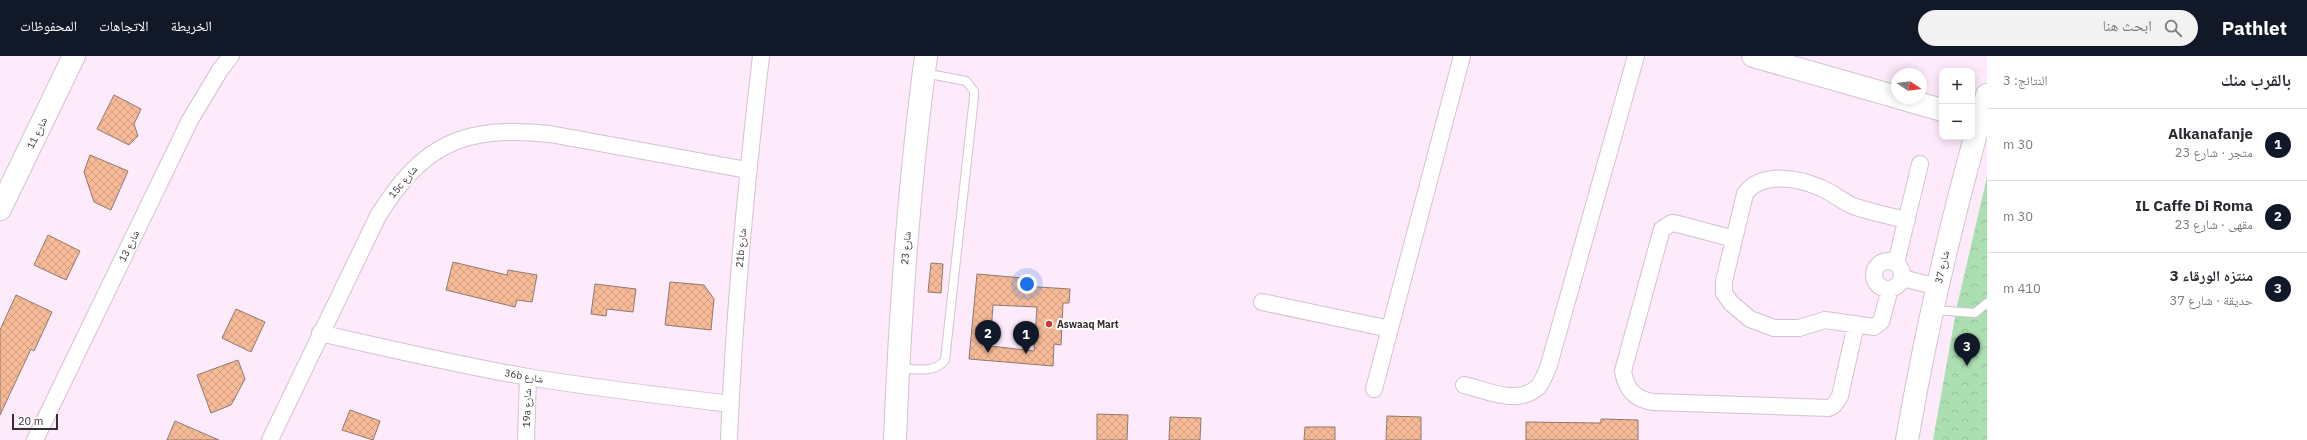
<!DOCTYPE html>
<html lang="ar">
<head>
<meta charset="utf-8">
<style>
	body { margin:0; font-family:"IBM Plex Sans","Noto Naskh Arabic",sans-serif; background:#f2f2f3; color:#2b2b33; direction:rtl }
	.controls { position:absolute; right:12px; top:12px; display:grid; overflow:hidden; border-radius:8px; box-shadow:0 2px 10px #0003 }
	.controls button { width:36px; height:36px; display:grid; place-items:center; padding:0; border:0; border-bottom:1px solid #e1e1e2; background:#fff; color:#2b2b33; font:20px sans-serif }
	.compass { position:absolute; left:1891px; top:12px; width:36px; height:36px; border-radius:50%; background:#fff; box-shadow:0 2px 10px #0003; rotate:103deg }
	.scale { position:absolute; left:12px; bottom:10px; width:46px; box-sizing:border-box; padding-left:4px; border:2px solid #362f35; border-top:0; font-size:11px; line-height:14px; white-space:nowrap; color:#362f35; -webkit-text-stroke:3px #fefefe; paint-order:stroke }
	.you { position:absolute; left:1027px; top:228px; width:14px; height:14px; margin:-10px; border:3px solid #fff; border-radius:50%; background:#1a73e8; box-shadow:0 0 0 6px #1a73e833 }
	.badge { display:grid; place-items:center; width:26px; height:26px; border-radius:50%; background:#111827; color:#fff; font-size:13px; font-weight:700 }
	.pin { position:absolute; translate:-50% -33px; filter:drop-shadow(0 1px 2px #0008) }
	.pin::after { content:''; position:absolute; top:21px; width:14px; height:12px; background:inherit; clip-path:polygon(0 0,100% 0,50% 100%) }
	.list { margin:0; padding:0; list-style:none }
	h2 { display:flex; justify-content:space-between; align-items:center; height:52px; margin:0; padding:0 16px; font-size:17px }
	h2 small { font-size:13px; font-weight:400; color:#7c7c81 }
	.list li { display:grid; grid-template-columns:26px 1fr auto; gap:12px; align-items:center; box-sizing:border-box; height:72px; padding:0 16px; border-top:1px solid #e1e1e2 }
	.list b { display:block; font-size:15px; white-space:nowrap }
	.list p { margin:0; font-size:13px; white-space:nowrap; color:#7c7c81 }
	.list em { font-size:13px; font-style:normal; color:#7c7c81 }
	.icon { flex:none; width:22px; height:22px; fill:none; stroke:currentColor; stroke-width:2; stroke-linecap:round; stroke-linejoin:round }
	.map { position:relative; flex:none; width:1987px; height:384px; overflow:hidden; direction:ltr }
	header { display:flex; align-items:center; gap:24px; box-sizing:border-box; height:56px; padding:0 20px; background:#111827; color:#fff }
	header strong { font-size:19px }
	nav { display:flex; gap:22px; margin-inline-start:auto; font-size:14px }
	.search { width:280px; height:36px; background:#f2f2f3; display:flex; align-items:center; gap:10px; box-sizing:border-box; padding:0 14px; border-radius:22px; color:#7c7c81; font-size:15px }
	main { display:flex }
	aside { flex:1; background:#fff }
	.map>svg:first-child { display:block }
	.park { fill:url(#park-crowns) }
	.building { fill:url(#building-cross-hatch); stroke:#8e7a6f; fill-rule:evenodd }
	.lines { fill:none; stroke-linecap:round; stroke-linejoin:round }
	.lane-casing { stroke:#d3c2d1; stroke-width:10 }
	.street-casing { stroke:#d3c2d1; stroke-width:18 }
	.secondary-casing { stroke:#d3c2d1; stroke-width:24 }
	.lane { stroke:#fff; stroke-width:8 }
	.street { stroke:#fff; stroke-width:16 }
	.secondary { stroke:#fff; stroke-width:22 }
	.poi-dot { fill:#c8393c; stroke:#fefefe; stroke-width:1.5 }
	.labels { text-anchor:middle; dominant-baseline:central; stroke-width:4; stroke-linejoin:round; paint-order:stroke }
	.street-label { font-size:10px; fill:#362f35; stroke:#fefefe }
	.poi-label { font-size:10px; font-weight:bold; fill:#362f35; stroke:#fefefe; text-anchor:start }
</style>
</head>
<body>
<header>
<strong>Pathlet</strong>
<div class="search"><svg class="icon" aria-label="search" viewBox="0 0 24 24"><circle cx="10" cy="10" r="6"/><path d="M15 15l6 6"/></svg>ابحث هنا</div>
<nav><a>الخريطة</a><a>الاتجاهات</a><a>المحفوظات</a></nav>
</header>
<main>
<aside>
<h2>بالقرب منك<small>النتائج: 3</small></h2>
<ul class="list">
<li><span class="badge">1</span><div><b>Alkanafanje</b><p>متجر · شارع 23</p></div><em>30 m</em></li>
<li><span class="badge">2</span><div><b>IL Caffe Di Roma</b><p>مقهى · شارع 23</p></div><em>30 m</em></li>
<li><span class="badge">3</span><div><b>منتزه الورقاء 3</b><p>حديقة · شارع 37</p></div><em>410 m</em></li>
</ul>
</aside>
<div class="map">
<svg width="1987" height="384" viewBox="0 0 1987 384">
	<defs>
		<pattern id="park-crowns" width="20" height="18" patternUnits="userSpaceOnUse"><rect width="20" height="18" fill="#abdfb1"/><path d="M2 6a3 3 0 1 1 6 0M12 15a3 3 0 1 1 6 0" fill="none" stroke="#94c099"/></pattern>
		<pattern id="building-cross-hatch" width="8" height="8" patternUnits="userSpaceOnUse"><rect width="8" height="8" fill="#f6ba97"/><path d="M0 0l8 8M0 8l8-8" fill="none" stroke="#d4a083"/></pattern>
	</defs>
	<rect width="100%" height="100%" fill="#fdeafb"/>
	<path class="park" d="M 1987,121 L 1987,384 L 1933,384 L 1957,250 Z"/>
	<path class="building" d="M 114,39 L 141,53 L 134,68 L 138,80 L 129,89 L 97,73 Z
		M 90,99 L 128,115 L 111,154 L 94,146 L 84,116 Z
		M 48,179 L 80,195 L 66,224 L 34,209 Z
		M 453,206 L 507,219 L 508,214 L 537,219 L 532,246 L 517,244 L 515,251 L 446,234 Z
		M 931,207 L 943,208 L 941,237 L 928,236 Z
		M 977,218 L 1023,222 L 1022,230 L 1070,233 L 1069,247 L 1063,247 L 1061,289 L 1054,288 L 1053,310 L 969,303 ZM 993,249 L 1037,251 L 1034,295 L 990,290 Z
		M 670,226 L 704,229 L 714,243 L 711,274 L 665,269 Z
		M 595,228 L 636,233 L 633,256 L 607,253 L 606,260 L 591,258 Z
		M 16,239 L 52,256 L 34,295 L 31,293 L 0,359 L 0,274 Z
		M 236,253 L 265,266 L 251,296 L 222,282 Z
		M 238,304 L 245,323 L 231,349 L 211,357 L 197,319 Z
		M 350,354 L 380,365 L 373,384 L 342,374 Z
		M 1097,358 L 1128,359 L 1127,384 L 1097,384 Z
		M 1387,360 L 1421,361 L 1421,384 L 1386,384 Z
		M 1170,361 L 1201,362 L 1200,384 L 1169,384 Z
		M 1601,363 L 1638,364 L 1638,384 L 1526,384 L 1526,366 L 1601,367 Z
		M 175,365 L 219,384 L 167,384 Z
		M 1305,371 L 1335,371 L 1335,384 L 1304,384 Z"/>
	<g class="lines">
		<g class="lane-casing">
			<path id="lane" d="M 1934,254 L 1975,257 L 1987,247
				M 899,312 C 915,313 934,318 945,304 L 974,41 L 974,35 L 966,25 L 924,17"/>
		</g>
		<g class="street-casing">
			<path id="street" d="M 1734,183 L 1678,168 L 1672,167 L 1662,173 L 1623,315 C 1626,334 1636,344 1654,346 L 1829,352 L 1834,349 L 1840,340 L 1856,268
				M1874 219a14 14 0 1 1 28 0a14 14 0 1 1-28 0Z
				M 1896,207 L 1920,108
				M 1902,222 L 1938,231
				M 1890,233 L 1881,266 L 1874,271 L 1825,264 L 1799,272 L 1774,272 L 1750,263 L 1731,247 L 1724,237 L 1724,225 L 1745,138 C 1761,115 1799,122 1821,132 C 1833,137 1842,145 1853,150 C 1870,156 1889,160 1907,164
				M 1262,246 L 1390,273
				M 320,277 C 389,293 458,309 528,321 C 596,332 663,340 731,348
				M 1464,329 C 1486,334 1518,350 1538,331 C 1543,326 1546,316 1549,309 L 1636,0
				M 1374,333 L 1462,0
				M 35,384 L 190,64 L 220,14 L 231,0
				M 270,384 L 378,160 C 423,87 465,69 550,78 L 747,114
				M 526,384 L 528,321
				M 729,384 C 734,255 746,128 761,0"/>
		</g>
		<g class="secondary-casing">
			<path id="secondary" d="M 1753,0 L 1897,41
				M 1900,42 L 1942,54
				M 0,153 L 74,0
				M 895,384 C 900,256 909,127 926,0
				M 1907,384 C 1927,268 1954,153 1987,39"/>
		</g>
		<use href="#lane" class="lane"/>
		<use href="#street" class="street"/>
		<use href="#secondary" class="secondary"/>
	</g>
	<circle class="poi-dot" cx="1049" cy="268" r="4"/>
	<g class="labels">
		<g class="street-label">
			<text transform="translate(37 77) rotate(-64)">شارع 11</text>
			<text transform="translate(403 126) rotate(-50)">15c شارع</text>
			<text transform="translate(129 190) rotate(-64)">شارع 13</text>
			<text transform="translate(741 192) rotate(-85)">21b شارع</text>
			<text transform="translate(906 192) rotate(-85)">شارع 23</text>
			<text transform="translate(1942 211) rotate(-77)">شارع 37</text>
			<text transform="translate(524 320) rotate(10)">36b شارع</text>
			<text transform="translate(527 352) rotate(-88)">19a شارع</text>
		</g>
		<g class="poi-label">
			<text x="1057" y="268">Aswaaq Mart</text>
		</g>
	</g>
</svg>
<div class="controls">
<button>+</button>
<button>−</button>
</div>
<svg class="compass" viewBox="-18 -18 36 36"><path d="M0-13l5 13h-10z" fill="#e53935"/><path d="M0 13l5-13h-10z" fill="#7c7c81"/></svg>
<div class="scale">20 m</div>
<div class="you"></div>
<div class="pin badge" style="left:1026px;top:298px">1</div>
<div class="pin badge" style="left:988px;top:297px">2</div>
<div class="pin badge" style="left:1967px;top:310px">3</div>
</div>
</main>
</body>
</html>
